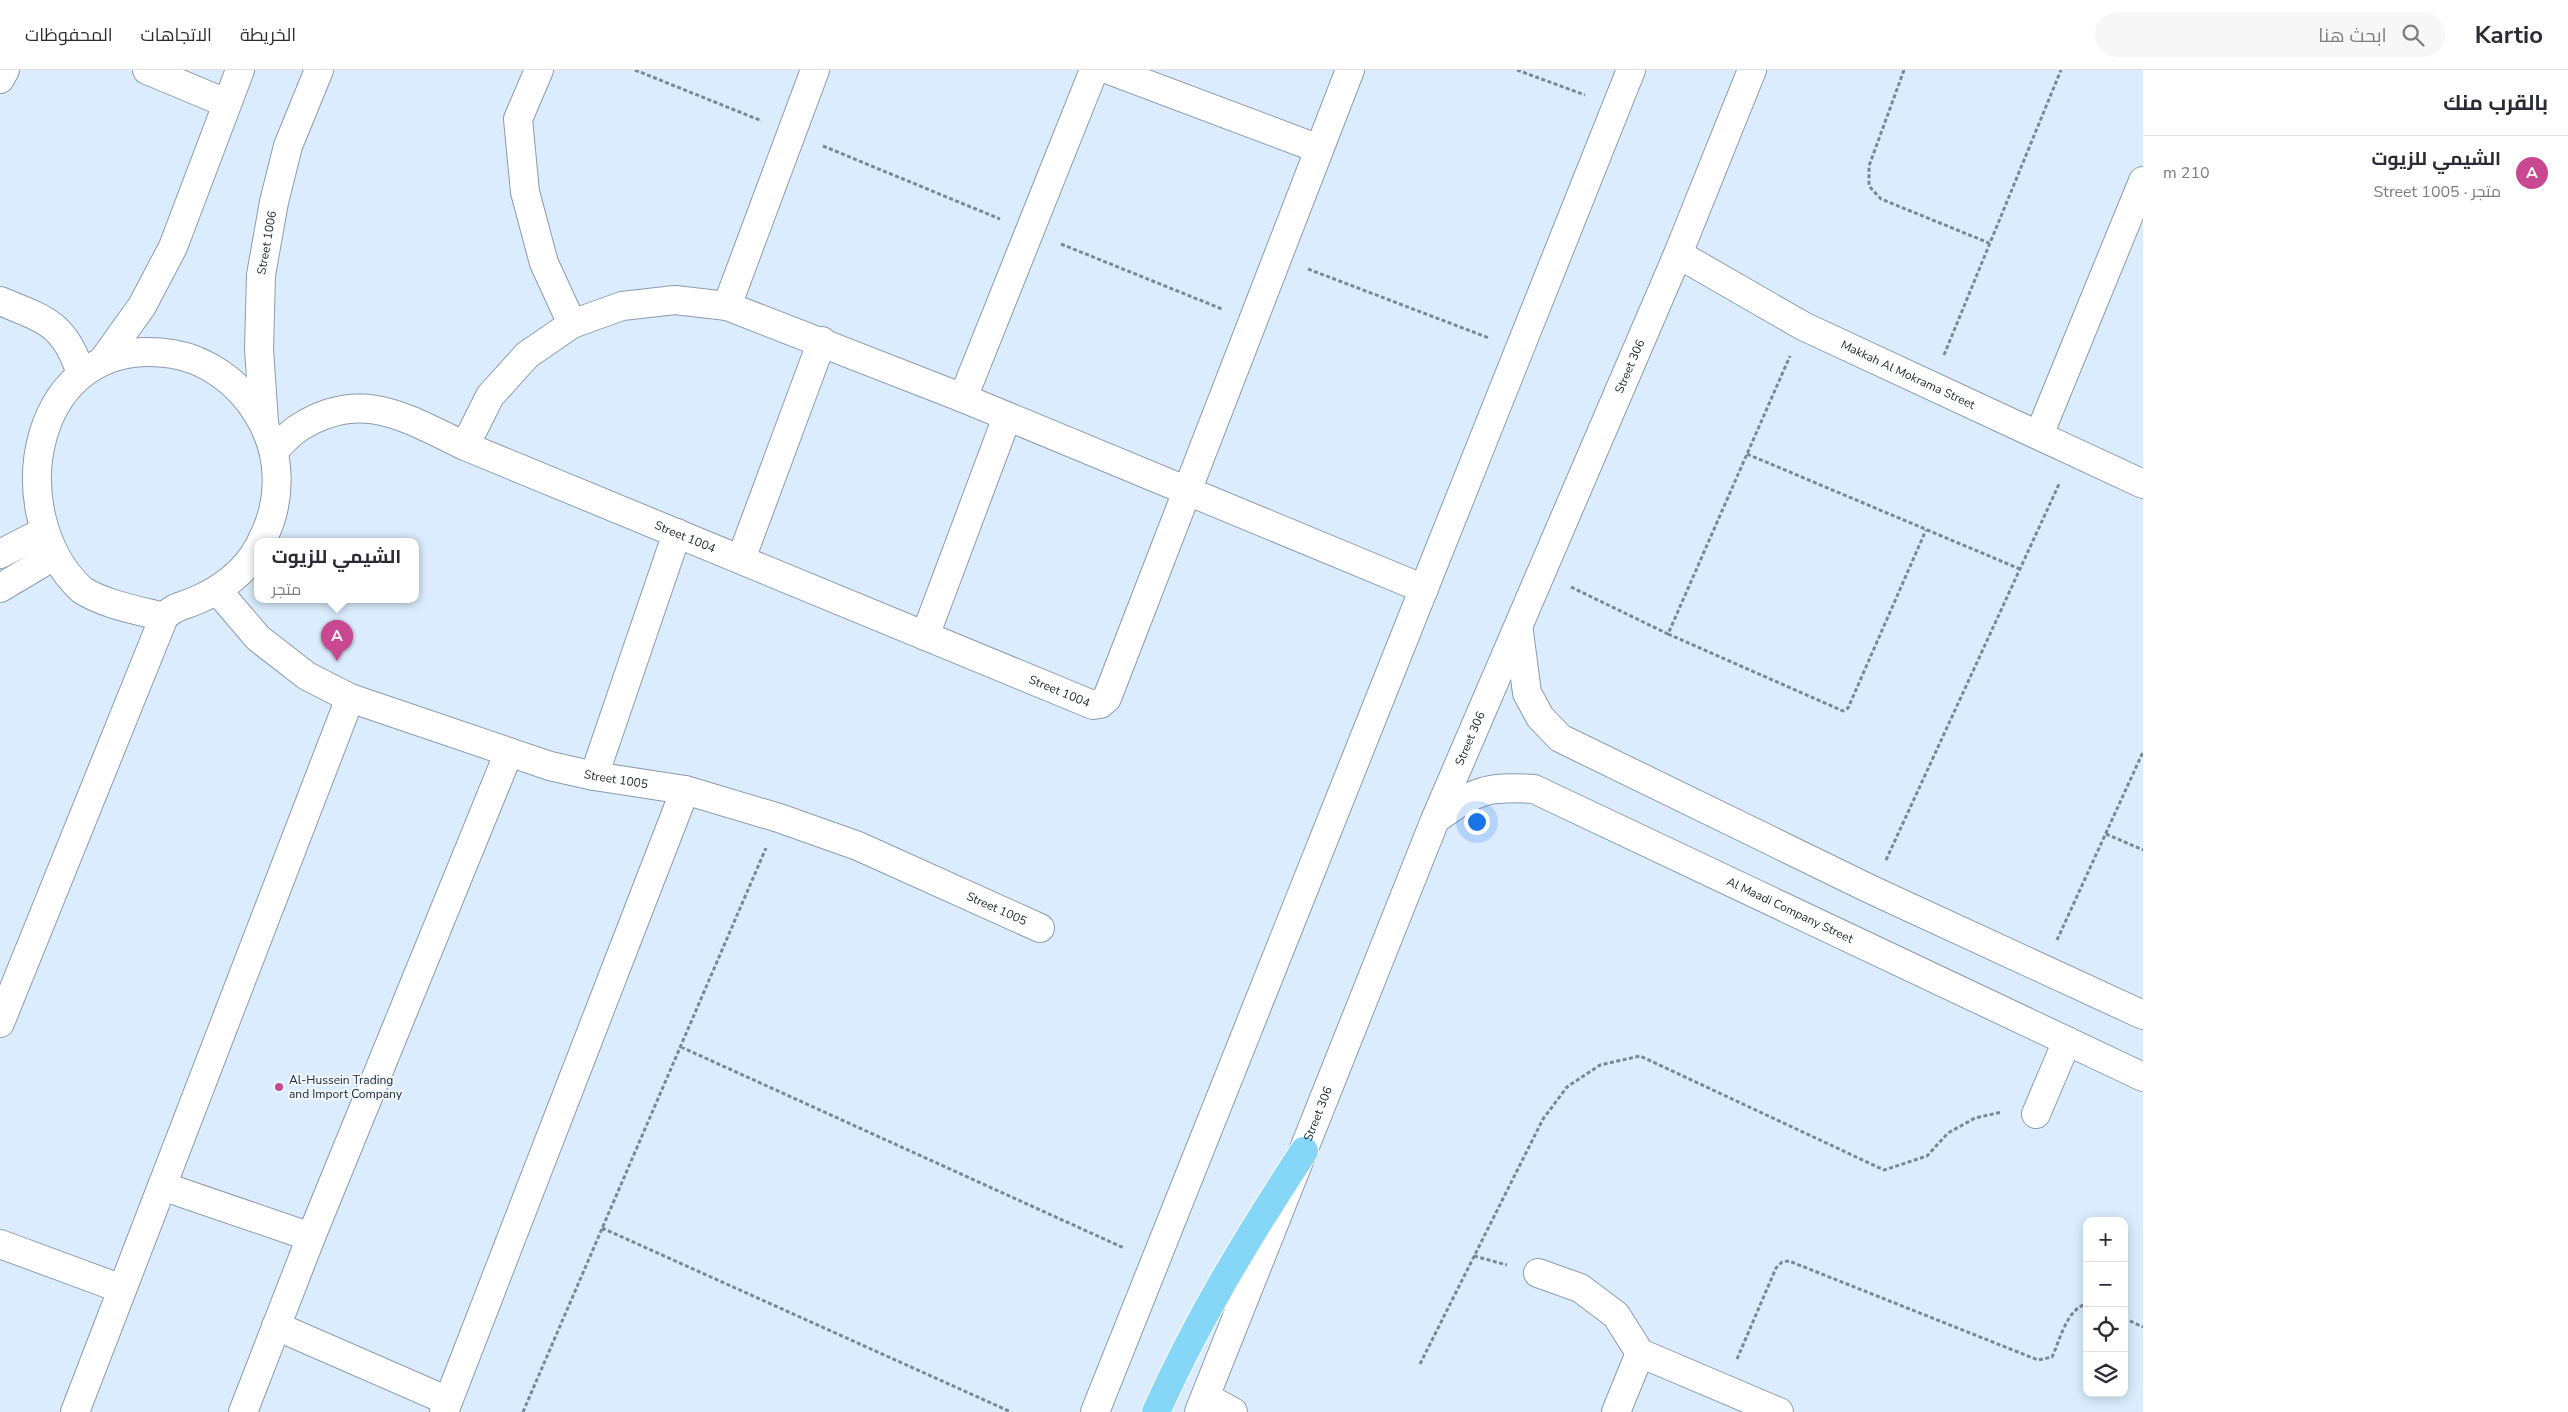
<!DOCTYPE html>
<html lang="ar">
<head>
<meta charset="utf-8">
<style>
	body { margin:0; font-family:"Nunito Sans",Cairo,sans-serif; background:#f7f7f7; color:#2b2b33; direction:rtl }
	.controls { position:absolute; right:15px; bottom:15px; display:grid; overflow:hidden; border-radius:10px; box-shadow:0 2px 12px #0003 }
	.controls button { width:45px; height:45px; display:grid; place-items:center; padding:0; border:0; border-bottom:1px solid #e1e1e2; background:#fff; color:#2b2b33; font:25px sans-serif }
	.you { position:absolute; left:1476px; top:751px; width:18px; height:18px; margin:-12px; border:4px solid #fff; border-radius:50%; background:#1a73e8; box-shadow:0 0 0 8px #1a73e833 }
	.badge { display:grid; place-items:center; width:32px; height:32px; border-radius:50%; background:#c94891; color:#fff; font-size:16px; font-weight:700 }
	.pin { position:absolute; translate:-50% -41px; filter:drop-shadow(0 1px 2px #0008) }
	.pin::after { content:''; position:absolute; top:26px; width:18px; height:15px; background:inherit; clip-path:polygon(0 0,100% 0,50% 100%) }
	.popup { position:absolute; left:254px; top:468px; width:165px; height:65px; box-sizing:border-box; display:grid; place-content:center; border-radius:10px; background:#fff; filter:drop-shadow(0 1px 4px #0005); font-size:16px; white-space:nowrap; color:#7c7c81 }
	.popup b { font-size:19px; color:#2b2b33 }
	.popup::after { content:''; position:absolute; left:50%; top:100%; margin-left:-10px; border:10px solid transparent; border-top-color:#fff }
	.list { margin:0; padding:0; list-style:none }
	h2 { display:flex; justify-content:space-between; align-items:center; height:65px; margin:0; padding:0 20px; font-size:21px }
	h2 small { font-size:16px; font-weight:400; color:#7c7c81 }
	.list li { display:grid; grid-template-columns:32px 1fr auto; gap:15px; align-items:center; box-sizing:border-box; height:75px; padding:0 20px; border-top:1px solid #e1e1e2 }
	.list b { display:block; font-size:19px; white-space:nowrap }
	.list p { margin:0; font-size:16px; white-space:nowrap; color:#7c7c81 }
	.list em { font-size:16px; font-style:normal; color:#7c7c81 }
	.icon { flex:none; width:28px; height:28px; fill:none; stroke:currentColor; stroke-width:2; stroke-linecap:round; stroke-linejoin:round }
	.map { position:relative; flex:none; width:2143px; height:1342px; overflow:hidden; direction:ltr }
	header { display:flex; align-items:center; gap:30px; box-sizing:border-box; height:70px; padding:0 25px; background:#fff; border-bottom:1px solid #e1e1e2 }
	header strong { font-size:24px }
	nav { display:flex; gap:28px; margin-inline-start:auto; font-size:18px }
	.search { width:350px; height:45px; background:#f7f7f7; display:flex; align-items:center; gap:12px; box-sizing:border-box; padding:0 18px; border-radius:28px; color:#7c7c81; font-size:19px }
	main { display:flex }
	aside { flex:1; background:#fff }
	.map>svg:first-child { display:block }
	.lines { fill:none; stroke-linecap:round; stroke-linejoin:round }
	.minor-casing { stroke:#8c9cac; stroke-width:30 }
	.highway-casing { stroke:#fff; stroke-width:30 }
	.path { stroke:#7b8893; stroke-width:3; stroke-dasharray:4 2.5; stroke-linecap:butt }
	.minor { stroke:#fff; stroke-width:28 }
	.highway { stroke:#86d6f8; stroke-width:28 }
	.poi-dot { fill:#c94891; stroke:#f0f7fe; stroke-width:2 }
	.labels { text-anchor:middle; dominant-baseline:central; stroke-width:4; stroke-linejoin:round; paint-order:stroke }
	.street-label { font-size:12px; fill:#242b31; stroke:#f0f7fe }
	.poi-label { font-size:12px; fill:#242b31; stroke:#f0f7fe; text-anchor:start }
</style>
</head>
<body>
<header>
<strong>Kartio</strong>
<div class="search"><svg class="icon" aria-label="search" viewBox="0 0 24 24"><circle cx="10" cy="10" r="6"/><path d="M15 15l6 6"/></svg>ابحث هنا</div>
<nav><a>الخريطة</a><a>الاتجاهات</a><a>المحفوظات</a></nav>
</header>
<main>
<aside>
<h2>بالقرب منك<small></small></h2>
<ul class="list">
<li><span class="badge">A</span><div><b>الشيمي للزيوت</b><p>متجر · Street 1005</p></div><em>210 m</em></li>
</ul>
</aside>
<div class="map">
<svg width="2143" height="1342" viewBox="0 0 2143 1342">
	<rect width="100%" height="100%" fill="#daecfd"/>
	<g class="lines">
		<g class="minor-casing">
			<g id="minor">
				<path d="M 147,0 L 226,33"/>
				<path d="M 539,0 L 518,49 L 525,122 L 544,193 L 572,254"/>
				<path d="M 1109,0 L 1319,79"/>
				<path d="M 0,9 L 5,0"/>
				<path id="s1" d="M 1678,184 L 1803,256 L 2143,414"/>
				<path d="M 0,231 C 44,249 64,253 80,301"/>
				<path d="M 727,236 L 815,0"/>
				<path d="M 104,289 L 142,236 L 173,177 L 240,0"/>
				<path d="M 963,328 L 1094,0"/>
				<path id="s2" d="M 264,352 L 259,279 L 261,205 L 274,132 L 288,76 L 319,0"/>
				<path d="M 2039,365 L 2143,111"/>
				<path d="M 465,376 L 490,326 L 527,285 L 572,254 L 622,236 L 675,230 L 727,236 L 963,328 L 1424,519"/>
				<path id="s3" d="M 274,380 C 282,373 290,363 300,357 C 362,318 406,348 465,376 L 1093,635 L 1100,634 L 1107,628 L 1350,0"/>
				<path d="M 258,478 C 246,501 221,520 197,530 C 184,536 174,536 164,547 C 137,540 106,535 82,520 C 0,444 30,261 173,284 C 208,290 239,313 257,343 C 282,382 283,431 261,472"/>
				<path d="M 0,484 L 33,467"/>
				<path d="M 741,489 L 822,271"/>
				<path d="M 0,518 L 47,490"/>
				<path id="s4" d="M 217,520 L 258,568 L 307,606 L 350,628 L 550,696 L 594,706 L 685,720 L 779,748 L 858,776 L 1040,858"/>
				<path d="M 1519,562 L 1527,623 L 1540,647 L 1560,668 L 1872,820 L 2143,945"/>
				<path d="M 925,566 L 1007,347"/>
				<path d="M 594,706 L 677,463"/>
				<path id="s5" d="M 1436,749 C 1475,721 1485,716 1534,719 L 2143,1007"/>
				<path d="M 0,953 L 164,547"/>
				<path d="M 2036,1044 L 2067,971"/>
				<path d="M 162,1116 L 311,1167"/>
				<path d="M 0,1174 L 122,1219"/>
				<path d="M 1538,1203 L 1580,1218 L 1616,1245 L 1640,1283"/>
				<path d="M 276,1256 L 448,1331"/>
				<path d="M 1206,1327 L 1233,1342"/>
				<path d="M 75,1342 L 350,628"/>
				<path d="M 243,1342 L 311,1167 L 509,682"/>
				<path d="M 444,1342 L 685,720"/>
				<path d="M 1095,1342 L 1631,0"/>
				<path id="s6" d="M 1199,1342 L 1435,750 L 1678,184 L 1752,0"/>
				<path d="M 1616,1342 L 1640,1283 L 1779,1342"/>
			</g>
		</g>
		<g class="highway-casing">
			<path id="highway" d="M 1156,1342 C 1197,1250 1249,1165 1304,1081"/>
		</g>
		<path class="path" d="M 635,0 L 762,51
			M 1517,0 L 1585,25
			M 1904,0 L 1869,96 L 1869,116 L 1881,129 L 1989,173
			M 823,76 L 1000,149
			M 1061,174 L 1222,239
			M 1308,199 L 1489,268
			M 1944,285 L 2061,0
			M 1747,384 L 2020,499
			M 1571,517 L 1668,564 L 1790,286
			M 1668,564 L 1843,641 L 1848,638 L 1926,460
			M 2106,764 L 2143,780
			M 1886,790 L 2060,412
			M 2057,870 L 2143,682
			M 681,977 L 1124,1178
			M 602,1158 L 1011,1342
			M 1474,1186 L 1507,1195
			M 2124,1248 L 2143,1257
			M 1737,1289 L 1776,1198 L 1782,1192 L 1789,1191 L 2038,1290 L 2052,1287 C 2060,1270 2067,1238 2087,1234
			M 1420,1294 L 1543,1049 L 1567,1017 L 1600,995 L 1640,986 L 1884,1100 L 1927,1086 L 1948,1063 L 1975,1048 L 2002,1042
			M 523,1342 L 766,778"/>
		<use href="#minor" class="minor"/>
		<use href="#highway" class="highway"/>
	</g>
	<circle class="poi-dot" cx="279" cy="1017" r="5"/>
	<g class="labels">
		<g class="street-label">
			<text stroke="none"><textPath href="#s2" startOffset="180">Street 1006</textPath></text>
			<text stroke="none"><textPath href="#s6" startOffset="1131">Street 306</textPath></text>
			<text stroke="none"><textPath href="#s1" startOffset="260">Makkah Al Mokrama Street</textPath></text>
			<text stroke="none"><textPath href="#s3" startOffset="449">Street 1004</textPath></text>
			<text stroke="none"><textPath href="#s3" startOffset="854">Street 1004</textPath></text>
			<text stroke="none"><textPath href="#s6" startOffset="726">Street 306</textPath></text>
			<text stroke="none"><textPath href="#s4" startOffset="452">Street 1005</textPath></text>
			<text stroke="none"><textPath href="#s4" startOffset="856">Street 1005</textPath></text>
			<text stroke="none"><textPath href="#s5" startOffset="389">Al Maadi Company Street</textPath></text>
			<text stroke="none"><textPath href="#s6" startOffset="321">Street 306</textPath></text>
		</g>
		<g class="poi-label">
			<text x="289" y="1010">Al-Hussein Trading<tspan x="289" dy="14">and Import Company</tspan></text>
		</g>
	</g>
</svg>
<div class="controls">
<button>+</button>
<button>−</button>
<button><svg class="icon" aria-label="locate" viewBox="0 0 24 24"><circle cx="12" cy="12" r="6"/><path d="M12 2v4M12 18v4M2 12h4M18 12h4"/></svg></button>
<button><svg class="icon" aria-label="layers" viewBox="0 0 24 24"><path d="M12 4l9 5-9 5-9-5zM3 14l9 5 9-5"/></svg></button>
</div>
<div class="you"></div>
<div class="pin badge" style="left:337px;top:591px">A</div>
<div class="popup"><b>الشيمي للزيوت</b>متجر</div>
</div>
</main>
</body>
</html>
